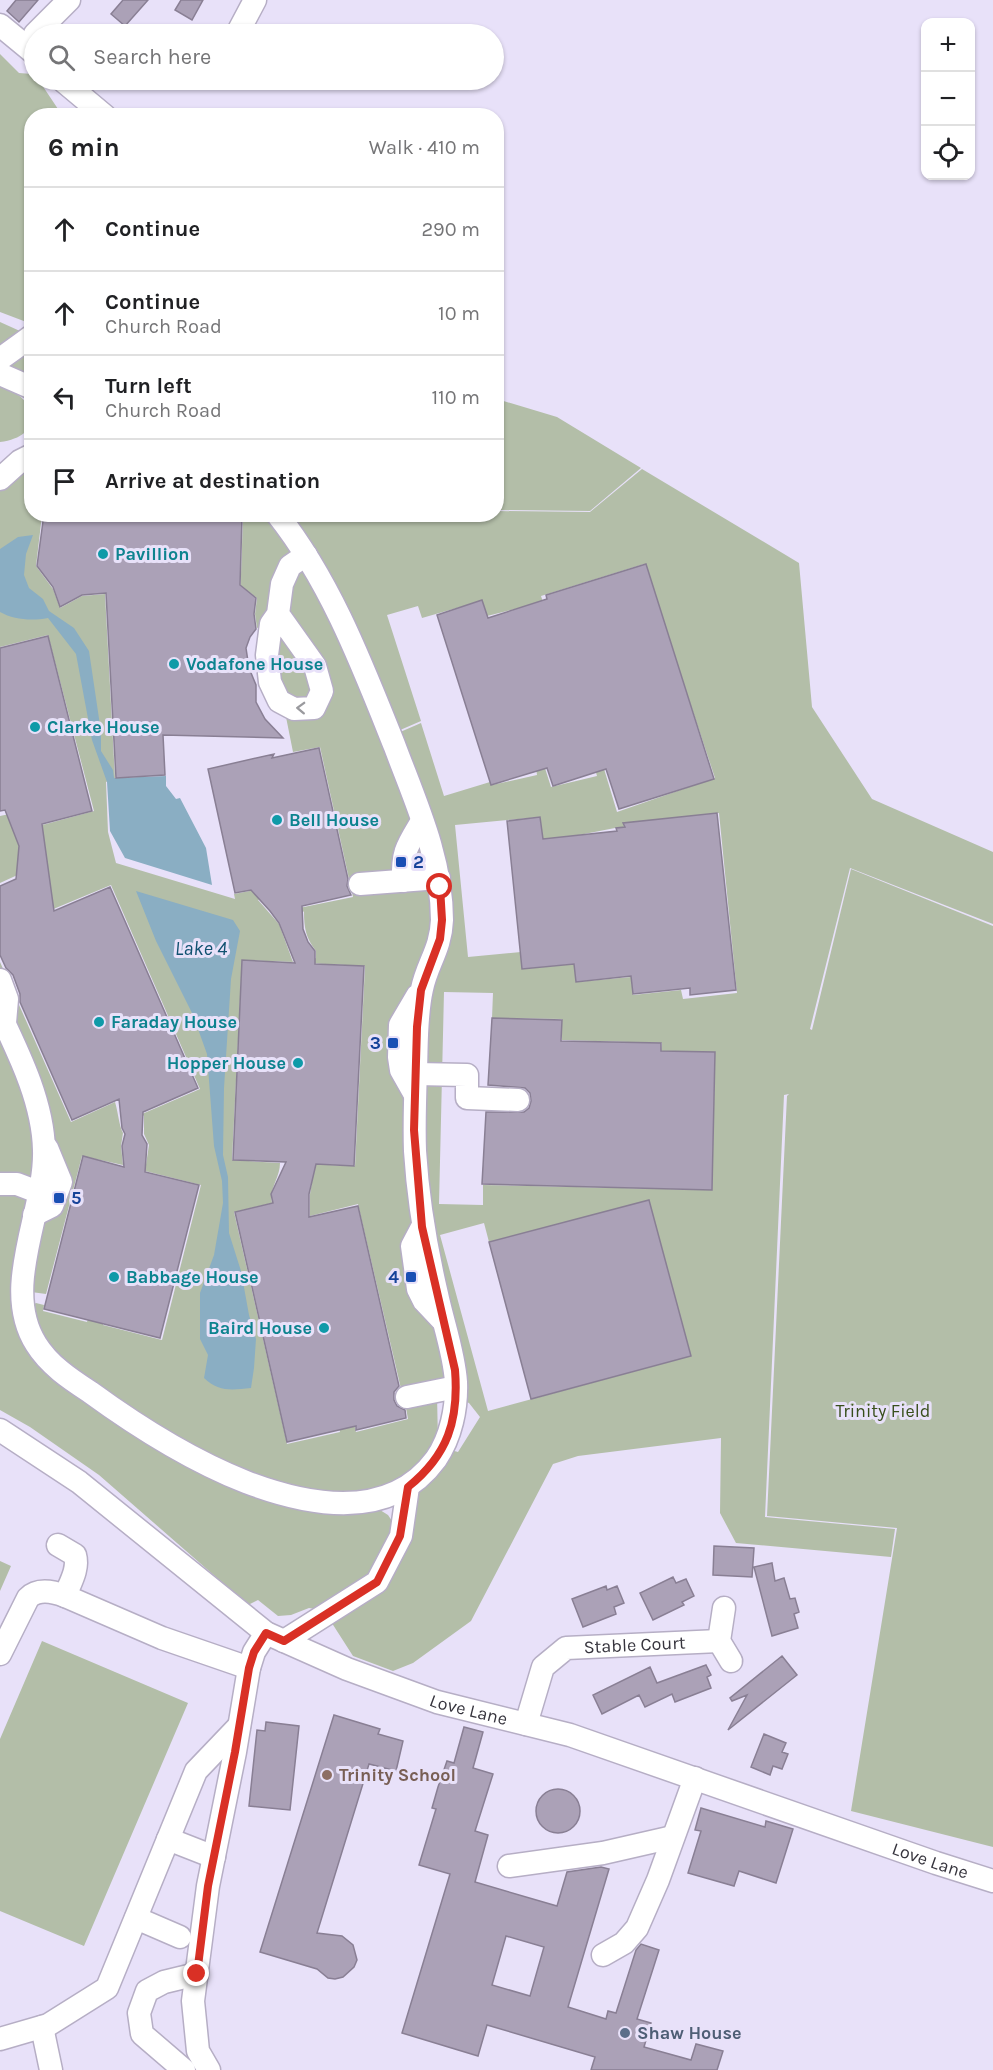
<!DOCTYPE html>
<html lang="en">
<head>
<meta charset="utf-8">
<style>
	body { margin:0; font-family:Karla,sans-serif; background:#f2f2f2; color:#202124 }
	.controls { position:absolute; right:18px; top:18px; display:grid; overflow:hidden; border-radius:12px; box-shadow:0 2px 4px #0004 }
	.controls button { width:54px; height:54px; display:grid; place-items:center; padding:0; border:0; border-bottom:2px solid #e0e0e0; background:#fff; color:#202124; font:30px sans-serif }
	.stop { position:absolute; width:18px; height:18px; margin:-14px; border:4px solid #d93025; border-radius:50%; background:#fff }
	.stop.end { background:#d93025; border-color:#fff; box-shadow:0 2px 6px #0008 }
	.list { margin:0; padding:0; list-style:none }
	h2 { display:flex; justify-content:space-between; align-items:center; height:78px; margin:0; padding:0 24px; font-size:26px }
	h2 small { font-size:20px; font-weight:400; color:#757577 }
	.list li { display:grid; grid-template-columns:39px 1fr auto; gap:18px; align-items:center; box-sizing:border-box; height:84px; padding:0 24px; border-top:2px solid #e0e0e0 }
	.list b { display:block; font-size:22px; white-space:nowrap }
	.list p { margin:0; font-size:20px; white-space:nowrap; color:#757577 }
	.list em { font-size:20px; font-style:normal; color:#757577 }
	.icon { flex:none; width:33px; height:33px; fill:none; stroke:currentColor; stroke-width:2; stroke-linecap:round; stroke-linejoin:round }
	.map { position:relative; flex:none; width:993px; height:2070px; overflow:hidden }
	.search { position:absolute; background:#fff; box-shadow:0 2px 4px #0004; left:24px; top:24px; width:480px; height:66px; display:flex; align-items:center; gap:15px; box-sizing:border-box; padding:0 21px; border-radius:33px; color:#757577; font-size:22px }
	.panel { position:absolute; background:#fff; box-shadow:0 2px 4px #0004; left:24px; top:108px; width:480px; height:414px; border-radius:24px }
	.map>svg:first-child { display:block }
	.green { fill:#b3bea8; fill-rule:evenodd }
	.water { fill:#8aaec3 }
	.building { fill:#aba1b7; stroke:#897f94; stroke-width:1.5; fill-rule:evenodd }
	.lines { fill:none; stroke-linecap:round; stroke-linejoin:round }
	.minor-casing { stroke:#b6aec5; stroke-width:25 }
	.minor { stroke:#fff; stroke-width:22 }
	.oneway { stroke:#9a9a9e }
	.route { stroke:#d93025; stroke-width:8 }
	.culture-dot { fill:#0f9aa8; stroke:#e8e1f9; stroke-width:2 }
	.transit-dot { fill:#1a4fb4; stroke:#e8e1f9; stroke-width:2 }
	.education-dot { fill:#8d6e63; stroke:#e8e1f9; stroke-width:2 }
	.service-dot { fill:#5c6f8a; stroke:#e8e1f9; stroke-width:2 }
	.labels { text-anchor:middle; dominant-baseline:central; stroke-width:6; stroke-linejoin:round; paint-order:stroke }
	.culture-label { font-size:18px; font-weight:bold; fill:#0d838f; stroke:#e8e1f9; text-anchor:start }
	.transit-label { font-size:18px; font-weight:bold; fill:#164399; stroke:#e8e1f9; text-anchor:start }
	.park-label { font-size:18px; fill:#384e1b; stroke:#e8e1f9 }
	.street-label { font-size:18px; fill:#36343d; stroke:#e8e1f9 }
	.education-label { font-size:18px; font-weight:bold; fill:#785e54; stroke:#e8e1f9; text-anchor:start }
	.service-label { font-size:18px; font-weight:bold; fill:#4e5e75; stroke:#e8e1f9; text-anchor:start }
	.water-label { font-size:20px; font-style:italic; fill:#105170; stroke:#e8e1f9 }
</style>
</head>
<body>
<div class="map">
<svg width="993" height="2070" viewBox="0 0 993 2070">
	<rect width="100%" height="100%" fill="#e8e1f9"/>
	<path class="green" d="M 0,54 L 19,73 L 32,74 L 44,88 L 62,115 L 32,116 L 32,319 L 29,323 L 0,312 Z
		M 0,322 L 31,336 L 31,384 L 0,370 Z
		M 0,386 C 39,398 46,436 0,442 Z
		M 497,399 L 557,417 L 641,468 L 590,511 L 497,510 Z
		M 31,456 L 32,514 L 42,515 L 36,566 L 53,589 L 60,608 L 82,596 L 105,594 L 115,778 L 106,782 L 108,832 L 116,863 L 235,899 L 234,894 L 275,886 L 274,894 L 258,900 L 279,924 L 293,962 L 242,960 L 232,1160 L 280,1163 C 280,1178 269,1188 272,1203 L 234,1212 L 287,1444 L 340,1432 L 334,1403 L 348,1399 L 356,1432 L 408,1419 L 405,1402 L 437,1395 L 438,1442 L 392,1491 L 329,1498 L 192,1454 L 39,1346 L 34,1304 L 36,1303 L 44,1305 L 43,1311 L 87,1322 L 88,1319 L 103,1323 L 103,1325 L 162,1340 L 201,1185 L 145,1171 L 149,1145 L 144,1134 L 144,1116 L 142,1114 L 200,1089 L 111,885 L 51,910 L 35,827 L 94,811 L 48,635 L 0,647 L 0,481 Z
		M 642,469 L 799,563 L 812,707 L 872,799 L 993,852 L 993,924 L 850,868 L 810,1029 L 812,1030 L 851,869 L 993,926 L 993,1847 L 851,1811 L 897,1528 L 767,1516 L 787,1096 L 789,1094 L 784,1095 L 765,1517 L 895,1529 L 891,1557 L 736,1543 L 720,1513 L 721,1438 L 578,1456 L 553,1464 L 471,1621 L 413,1663 L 393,1671 L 353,1656 L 328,1617 L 379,1583 L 411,1489 L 447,1449 L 458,1452 L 480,1417 L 469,1403 L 456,1398 L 423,1227 L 418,1027 L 443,920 L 391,736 L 421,723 L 444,796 L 490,782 L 492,785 L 537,775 L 536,768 L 544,765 L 551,787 L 597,776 L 590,751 L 598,749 L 617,812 L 715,778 L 644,564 L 541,596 L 543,602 L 487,616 L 481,601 L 422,618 L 418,606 L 387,615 L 421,721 L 391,734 L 279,515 L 496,514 L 497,511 L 590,512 ZM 719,813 L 737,993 L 683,999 L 681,990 L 633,995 L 631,977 L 576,982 L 574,964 L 523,969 L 521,952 L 468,957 L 455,825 L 540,817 L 543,842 L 615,828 L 671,821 L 671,818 ZM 444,992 L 493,993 L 492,1018 L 562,1019 L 562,1040 L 662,1043 L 661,1051 L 715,1053 L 712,1190 L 483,1185 L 483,1205 L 439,1204 ZM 647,1201 L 691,1356 L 488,1411 L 440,1235 L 484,1223 L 489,1242 Z
		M 181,515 L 276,515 L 305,555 L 438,875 L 413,1095 L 443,1323 L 454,1382 L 402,1393 L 358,1204 L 310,1216 L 310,1194 L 312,1182 L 308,1180 L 302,1164 L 355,1166 L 365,966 L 306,963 L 316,958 L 316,951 C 306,938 304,928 304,912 L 299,908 L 353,897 L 320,747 L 293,752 L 285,712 L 324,691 L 270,623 L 257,628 L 255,614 L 257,598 L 248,591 L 240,604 L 243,516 Z
		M 275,625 L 312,668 L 311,703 L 283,698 Z
		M 14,813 L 24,872 L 0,883 L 0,816 Z
		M 0,962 L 71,1122 L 115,1102 C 118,1111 119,1126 123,1133 L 121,1146 L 123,1165 L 82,1156 L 46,1294 L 24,1291 L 25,1258 L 52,1207 L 0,977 Z
		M 0,1019 L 37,1114 L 25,1246 L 35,1345 L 189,1460 L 380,1510 L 388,1515 L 394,1524 L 376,1580 L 327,1611 L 309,1608 L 291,1615 L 278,1616 L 258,1600 L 248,1605 L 99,1475 L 30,1427 L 0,1410 Z
		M 0,1561 L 11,1566 L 0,1591 Z
		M 42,1641 L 188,1703 L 84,1946 L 0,1911 L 0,1739 Z"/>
	<path class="water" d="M 33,535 L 26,554 L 24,575 L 29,588 L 43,599 L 49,611 L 74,628 L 89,651 L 101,732 L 101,751 L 113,770 L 114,778 L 166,776 L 166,786 L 176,799 L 180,798 L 206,848 L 212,885 L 125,858 L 110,831 L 107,782 L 92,740 L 76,654 L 48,618 C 32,621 14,620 0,612 L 0,549 L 18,537 Z
		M 136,891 L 233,920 L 240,931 L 231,979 L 224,1088 L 223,1155 L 228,1177 L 229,1233 L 241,1271 L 249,1315 L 256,1339 L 254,1368 L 251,1388 C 232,1390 218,1392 204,1378 L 208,1355 L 200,1339 L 200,1293 L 214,1255 L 223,1203 L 222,1181 L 214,1146 L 207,1054 L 193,1015 L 156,941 Z"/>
	<path class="building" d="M 16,0 L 38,0 L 19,22 L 7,11 Z
		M 123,0 L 148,0 L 125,26 L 111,14 Z
		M 181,0 L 203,0 L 192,20 L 175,10 Z
		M 44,514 L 181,514 L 242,517 L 240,585 L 256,598 L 254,614 L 256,629 L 250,637 L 246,648 L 249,668 L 256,685 L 256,702 L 265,719 L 283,738 L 163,735 L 165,775 L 116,778 L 106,593 L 82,595 L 60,607 L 53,587 L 37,566 Z
		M 646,564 L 714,779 L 619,809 L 606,769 L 553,786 L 547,768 L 491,785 L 437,615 L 482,600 L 488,618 L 547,599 L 546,595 Z
		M 48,636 L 92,811 L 42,824 L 54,911 L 110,887 L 198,1088 L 143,1112 L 142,1135 L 147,1144 L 145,1172 L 199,1185 L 160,1338 L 44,1309 L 83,1156 L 124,1167 L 122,1146 L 125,1134 L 122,1128 L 119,1099 L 72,1120 L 20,1002 L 20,994 L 13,975 L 6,968 L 0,955 L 0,886 L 16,879 L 19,846 L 5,810 L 0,811 L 0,648 Z
		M 319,748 L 348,879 L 347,886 L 351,895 L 302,906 L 303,929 L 308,942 L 315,951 L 315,964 L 364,966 L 354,1166 L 316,1164 L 309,1194 L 309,1217 L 358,1206 L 399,1386 L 394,1392 L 394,1400 L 397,1406 L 405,1410 L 406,1418 L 356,1430 L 356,1426 L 287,1442 L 235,1212 L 273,1203 L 271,1194 L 286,1162 L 233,1160 L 242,960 L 295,963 L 279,923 L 270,911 L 251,890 L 235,893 L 208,769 L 274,754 L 272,758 Z
		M 717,813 L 736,990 L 690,995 L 690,988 L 633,994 L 631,976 L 576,982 L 574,964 L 522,969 L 507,821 L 540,817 L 543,839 L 617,831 L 616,828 L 625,827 L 623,823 Z
		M 492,1018 L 562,1020 L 561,1041 L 661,1043 L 661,1051 L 715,1052 L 712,1190 L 482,1184 L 486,1112 L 524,1112 L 529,1108 L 531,1101 L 530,1093 L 525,1088 L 488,1085 Z
		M 649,1200 L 691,1356 L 531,1399 L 489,1242 Z
		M 714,1546 L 754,1548 L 752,1577 L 713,1575 Z
		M 772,1563 L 775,1581 L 784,1578 L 790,1599 L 795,1598 L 799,1612 L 794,1614 L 798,1628 L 772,1636 L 754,1567 Z
		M 673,1577 L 676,1583 L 686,1579 L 694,1596 L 682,1602 L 684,1605 L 653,1620 L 640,1593 Z
		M 606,1586 L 607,1590 L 617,1586 L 624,1603 L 614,1607 L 616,1614 L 583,1627 L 572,1599 Z
		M 782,1656 L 797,1675 L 728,1730 L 747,1695 L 732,1701 L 730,1698 Z
		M 706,1665 L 711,1675 L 707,1677 L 711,1688 L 675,1702 L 672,1694 L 645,1707 L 639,1695 L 602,1714 L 593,1695 L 650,1667 L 657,1683 Z
		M 334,1715 L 380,1729 L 378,1734 L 403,1741 L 396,1771 L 369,1764 L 317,1933 L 342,1936 L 353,1945 L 357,1960 L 354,1967 L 343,1977 L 335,1979 L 328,1978 L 317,1969 L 260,1952 Z
		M 266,1722 L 299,1726 L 290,1810 L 249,1806 L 257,1730 L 265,1731 Z
		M 464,1727 L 483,1732 L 473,1768 L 493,1774 L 475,1831 L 488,1835 L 475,1882 L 557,1906 L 567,1872 L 601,1867 L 609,1869 L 568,2007 L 606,2019 L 608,2011 L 616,2013 L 636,1950 L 641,1944 L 659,1950 L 637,2019 L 651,2023 L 644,2047 L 691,2060 L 696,2044 L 723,2051 L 717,2070 L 591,2070 L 595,2057 L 487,2025 L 478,2056 L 402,2033 L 450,1874 L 419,1865 L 436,1809 L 432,1808 L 438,1787 L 447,1761 L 454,1763 ZM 506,1936 L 544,1947 L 530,1996 L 492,1985 Z
		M 764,1734 L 786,1743 L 782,1752 L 788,1754 L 782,1769 L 773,1766 L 770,1775 L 751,1767 Z
		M536 1811a22 22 0 1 1 44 0a22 22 0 1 1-44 0Z
		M 701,1808 L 765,1827 L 766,1821 L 793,1829 L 776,1883 L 739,1871 L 734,1886 L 688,1873 L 701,1831 L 695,1830 Z"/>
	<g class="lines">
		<g class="minor-casing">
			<g id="minor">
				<path d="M 0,25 L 34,53"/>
				<path d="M 35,34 L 69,0"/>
				<path d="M 237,34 L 255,0"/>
				<path d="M 62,80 L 105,116"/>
				<path d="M 0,359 L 32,336"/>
				<path d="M 0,374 L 32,388"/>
				<path d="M 0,479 L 20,461 L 32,455"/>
				<path d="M 278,614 L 315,666 L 322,691 L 314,708 L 294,709 L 279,701 L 270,682 L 267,655 L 271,624 L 278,614 L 282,584 L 290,566 L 306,555"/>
				<path d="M 403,881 C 402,851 407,846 422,821"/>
				<path d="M 360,884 L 439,878"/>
				<path d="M 0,980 L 7,999 L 5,1023"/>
				<path d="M 0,1014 C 20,1056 43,1103 44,1150 C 46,1210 0,1287 36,1344 C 49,1365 70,1379 90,1392 C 138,1427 190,1460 246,1482 C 309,1506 390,1522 436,1459 C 451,1437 457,1408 456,1382 C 454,1352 443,1323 437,1294 C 426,1247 418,1199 415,1151 C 414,1124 415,1097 416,1070 C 417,1043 416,1015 422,989 C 427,964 441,949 442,920 C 442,859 416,803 395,747 C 363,667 331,582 277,514"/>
				<path d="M 416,1074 L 467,1075 L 467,1098 L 518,1100"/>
				<path d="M 414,1093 L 401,1070 L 399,1057 L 400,1025 L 417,996"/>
				<path d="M 0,1184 L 17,1184 L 38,1192"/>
				<path d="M 34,1215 L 52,1206 L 61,1182 L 47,1148"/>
				<path d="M 422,1227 L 412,1246 L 418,1289 L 424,1301 L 441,1319"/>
				<path d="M 407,1397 L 456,1387"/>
				<path id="s1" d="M 0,1430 L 79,1482 L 266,1633 L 347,1669 L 437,1702 L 570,1735 L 936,1863 L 993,1881"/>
				<path d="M 58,1545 L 75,1555 C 79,1569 70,1583 65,1596"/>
				<path d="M 724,1608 L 719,1641 L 731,1661"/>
				<path d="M 284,1641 L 377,1582 L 401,1536 L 408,1487"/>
				<path d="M 0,1654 L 28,1598 C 38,1588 52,1591 65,1596 L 162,1638 L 249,1668"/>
				<path id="s2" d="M 526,1724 L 543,1667 L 566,1648 L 719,1641"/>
				<path d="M 168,1839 L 214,1857"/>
				<path d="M 509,1866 L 603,1853 L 673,1837"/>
				<path d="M 136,1918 L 180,1937"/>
				<path d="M 603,1955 L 624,1943 L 637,1928 L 658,1880 L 695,1778"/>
				<path d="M 42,2027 L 51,2070"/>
				<path d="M 0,2039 L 48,2025 L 107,1988 L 196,1771 L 239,1726"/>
				<path d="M 184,2070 L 142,2034 L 139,2013 L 147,1991 L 164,1982 L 197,1974"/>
				<path d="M 209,2070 L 198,2051 L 193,2001 L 208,1886 L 235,1752 L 249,1668 L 254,1652 L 266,1633"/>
			</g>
		</g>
		<use href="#minor" class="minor"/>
	</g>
	<defs><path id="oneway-chevron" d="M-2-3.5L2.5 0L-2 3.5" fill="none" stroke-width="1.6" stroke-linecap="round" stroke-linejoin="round" transform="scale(1.5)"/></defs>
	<use class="oneway" href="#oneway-chevron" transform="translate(301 708) rotate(-178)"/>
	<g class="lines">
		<path class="route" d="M 197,1974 L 208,1886 L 235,1752 L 249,1668 L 254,1652 L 266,1633 L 284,1641 L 377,1582 L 400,1536 L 408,1487 C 448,1455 459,1420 455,1370 L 422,1227 L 414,1130 L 417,1027 L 421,990 L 440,939 L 442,920 L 440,887"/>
	</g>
	<g class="culture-dot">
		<circle cx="103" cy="554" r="6"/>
		<circle cx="174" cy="664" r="6"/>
		<circle cx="35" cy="727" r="6"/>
		<circle cx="277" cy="820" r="6"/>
		<circle cx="99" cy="1022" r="6"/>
		<circle cx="298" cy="1063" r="6"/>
		<circle cx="114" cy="1277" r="6"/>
		<circle cx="324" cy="1328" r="6"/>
	</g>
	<g class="transit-dot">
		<rect x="395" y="856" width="12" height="12" rx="3"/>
		<rect x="387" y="1037" width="12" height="12" rx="3"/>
		<rect x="53" y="1192" width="12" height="12" rx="3"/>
		<rect x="405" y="1271" width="12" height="12" rx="3"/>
	</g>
	<circle class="education-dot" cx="327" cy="1775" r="6"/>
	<circle class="service-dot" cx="625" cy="2033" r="6"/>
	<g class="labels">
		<g class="culture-label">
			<text x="115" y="554">Pavillion</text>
			<text x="186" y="664">Vodafone House</text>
			<text x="47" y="727">Clarke House</text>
			<text x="289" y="820">Bell House</text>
			<text x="111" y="1022">Faraday House</text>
			<text x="286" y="1063" text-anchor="end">Hopper House</text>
			<text x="126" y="1277">Babbage House</text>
			<text x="312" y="1328" text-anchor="end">Baird House</text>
		</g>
		<g class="transit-label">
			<text x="413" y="862">2</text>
			<text x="381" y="1043" text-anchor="end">3</text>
			<text x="71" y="1198">5</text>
			<text x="399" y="1277" text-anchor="end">4</text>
		</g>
		<g class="park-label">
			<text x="883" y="1411">Trinity Field</text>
		</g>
		<g class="street-label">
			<text stroke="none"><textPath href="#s2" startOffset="158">Stable Court</textPath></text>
			<text stroke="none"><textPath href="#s1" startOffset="552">Love Lane</textPath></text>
			<text stroke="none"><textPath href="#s1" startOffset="1038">Love Lane</textPath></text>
		</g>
		<g class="education-label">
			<text x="339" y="1775">Trinity School</text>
		</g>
		<g class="service-label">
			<text x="637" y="2033">Shaw House</text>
		</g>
		<g class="water-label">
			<text x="201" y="948">Lake 4</text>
		</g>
	</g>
</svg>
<div class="controls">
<button>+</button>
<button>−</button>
<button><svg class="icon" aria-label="locate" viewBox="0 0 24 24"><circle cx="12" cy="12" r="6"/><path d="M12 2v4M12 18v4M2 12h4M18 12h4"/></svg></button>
</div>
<div class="stop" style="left:440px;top:887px"></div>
<div class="stop end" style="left:197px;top:1974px"></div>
<div class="search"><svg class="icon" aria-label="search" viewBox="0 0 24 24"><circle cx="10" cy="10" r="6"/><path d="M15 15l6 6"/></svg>Search here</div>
<section class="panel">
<h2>6 min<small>Walk · 410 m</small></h2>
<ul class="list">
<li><svg class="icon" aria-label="ahead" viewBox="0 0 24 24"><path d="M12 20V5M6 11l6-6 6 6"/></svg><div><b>Continue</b></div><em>290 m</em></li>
<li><svg class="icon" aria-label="ahead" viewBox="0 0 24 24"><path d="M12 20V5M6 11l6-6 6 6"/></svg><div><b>Continue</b><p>Church Road</p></div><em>10 m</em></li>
<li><svg class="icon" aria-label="left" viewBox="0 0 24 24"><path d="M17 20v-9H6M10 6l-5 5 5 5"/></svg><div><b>Turn left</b><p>Church Road</p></div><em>110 m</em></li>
<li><svg class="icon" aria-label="arrive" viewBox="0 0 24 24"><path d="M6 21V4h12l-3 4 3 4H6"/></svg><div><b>Arrive at destination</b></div></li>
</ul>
</section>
</div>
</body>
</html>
